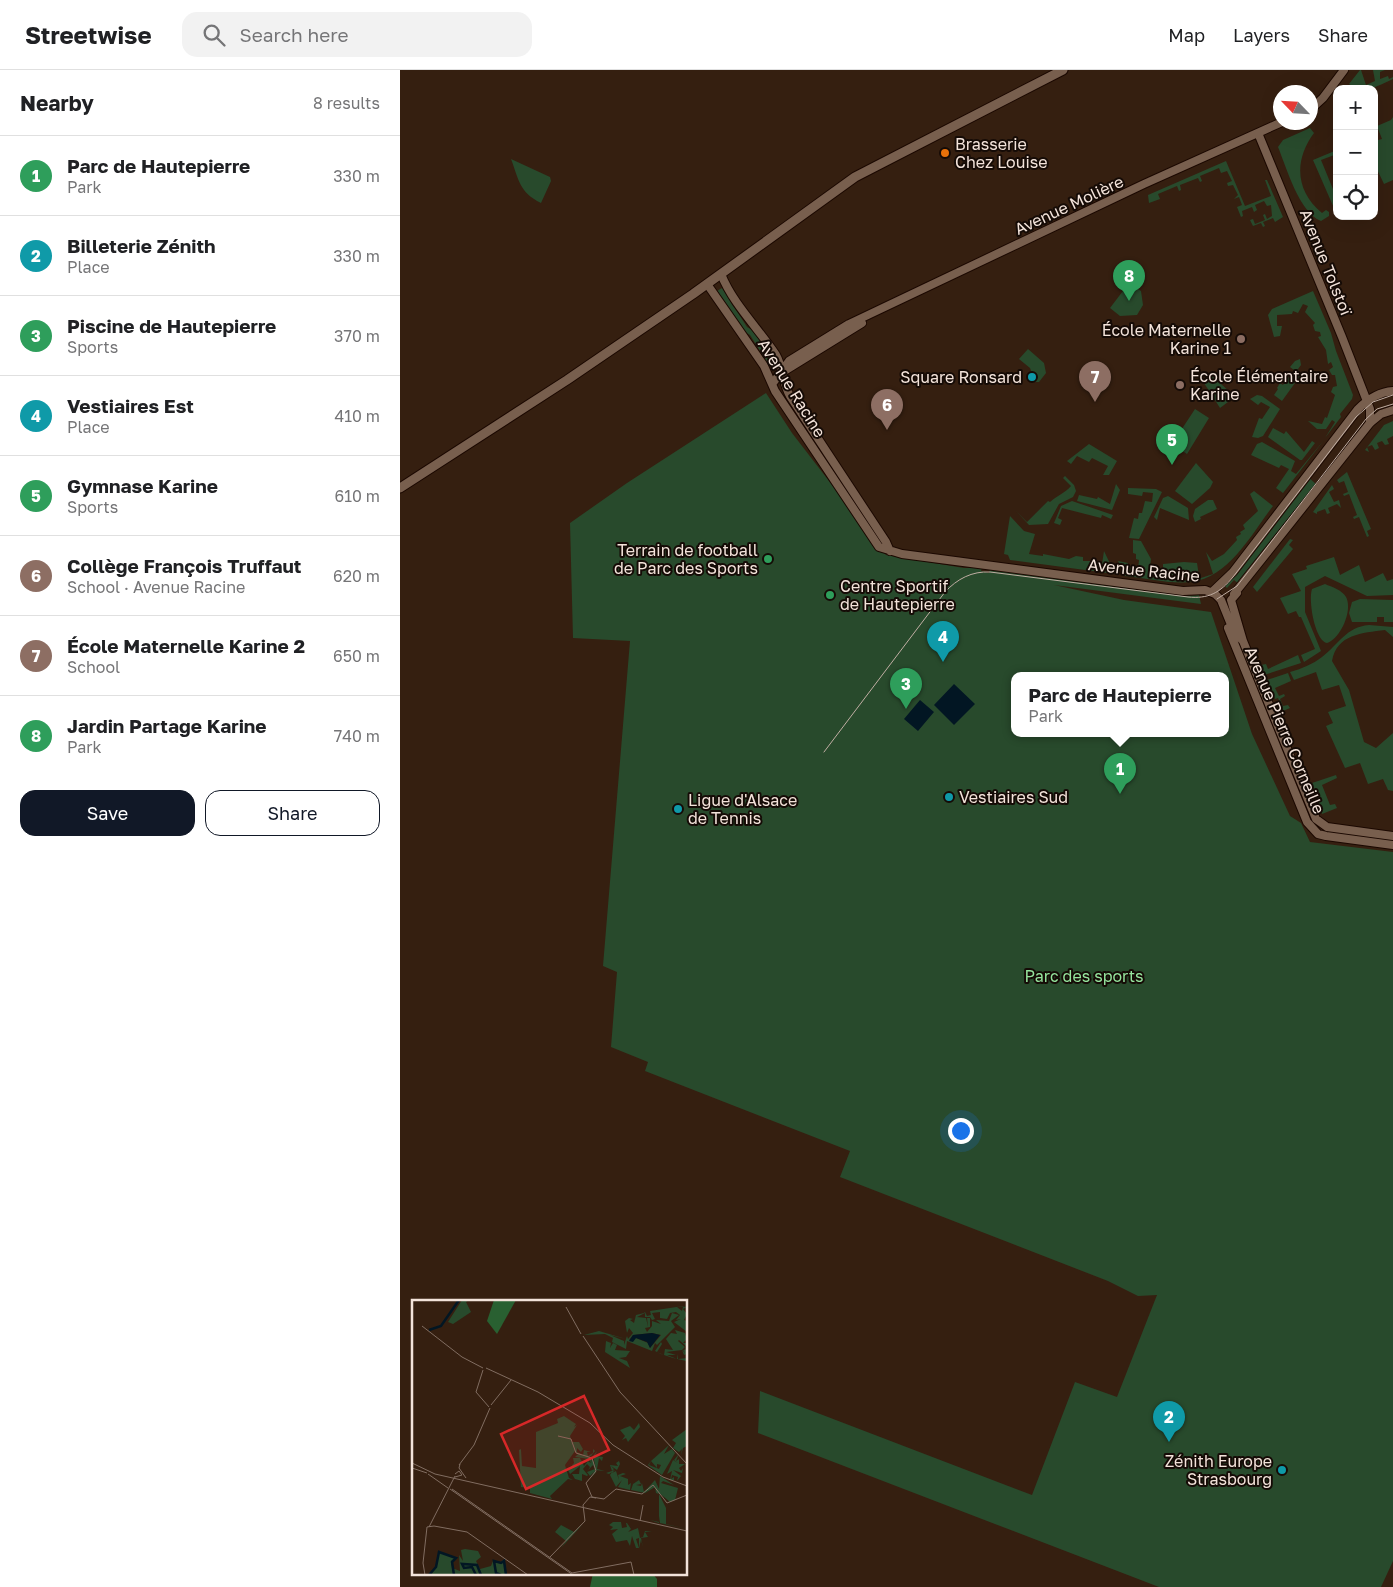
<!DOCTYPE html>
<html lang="en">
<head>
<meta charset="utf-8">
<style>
	body { margin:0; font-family:"Golos Text",sans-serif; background:#f2f2f2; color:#202124 }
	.controls { position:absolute; right:15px; top:15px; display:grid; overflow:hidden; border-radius:10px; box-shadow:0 5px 20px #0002 }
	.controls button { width:45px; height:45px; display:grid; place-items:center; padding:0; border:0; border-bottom:1px solid #e0e0e0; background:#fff; color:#202124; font:25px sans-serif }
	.compass { position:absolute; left:873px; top:15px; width:45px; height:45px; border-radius:50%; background:#fff; box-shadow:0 5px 20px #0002; rotate:295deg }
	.you { position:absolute; left:560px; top:1060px; width:18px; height:18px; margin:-12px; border:4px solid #fff; border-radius:50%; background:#1a73e8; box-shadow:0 0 0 8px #1a73e833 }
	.badge { display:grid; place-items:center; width:32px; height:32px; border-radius:50%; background:#111827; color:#fff; font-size:16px; font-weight:700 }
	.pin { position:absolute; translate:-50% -41px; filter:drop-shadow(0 1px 2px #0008) }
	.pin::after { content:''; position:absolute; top:26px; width:18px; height:15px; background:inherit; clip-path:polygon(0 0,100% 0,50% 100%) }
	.popup { position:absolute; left:611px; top:602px; width:218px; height:65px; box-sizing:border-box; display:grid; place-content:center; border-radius:10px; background:#fff; filter:drop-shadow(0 1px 4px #0005); font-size:16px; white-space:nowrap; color:#757577 }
	.popup b { font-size:19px; color:#202124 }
	.popup::after { content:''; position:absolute; left:50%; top:100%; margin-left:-10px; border:10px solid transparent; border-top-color:#fff }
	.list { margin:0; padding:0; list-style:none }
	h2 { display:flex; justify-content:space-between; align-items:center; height:65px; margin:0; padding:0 20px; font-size:21px }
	h2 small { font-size:16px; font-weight:400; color:#757577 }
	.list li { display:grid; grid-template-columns:32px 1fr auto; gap:15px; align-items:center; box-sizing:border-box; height:80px; padding:0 20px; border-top:1px solid #e0e0e0 }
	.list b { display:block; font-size:19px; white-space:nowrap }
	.list p { margin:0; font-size:16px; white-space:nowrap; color:#757577 }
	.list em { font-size:16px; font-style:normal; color:#757577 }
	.actions { display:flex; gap:10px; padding:15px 20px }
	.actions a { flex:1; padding:11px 0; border:1px solid #111827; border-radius:15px; text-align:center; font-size:18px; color:#111827 }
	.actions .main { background:#111827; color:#fff }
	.icon { flex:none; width:28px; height:28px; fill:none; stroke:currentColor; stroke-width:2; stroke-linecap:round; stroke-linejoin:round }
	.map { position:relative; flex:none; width:993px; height:1517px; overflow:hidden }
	header { display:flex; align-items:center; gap:30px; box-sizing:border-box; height:70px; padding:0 25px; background:#fff; border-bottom:1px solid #e0e0e0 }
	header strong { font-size:24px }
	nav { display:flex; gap:28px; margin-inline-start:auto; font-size:18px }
	.search { width:350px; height:45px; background:#f2f2f2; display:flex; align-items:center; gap:12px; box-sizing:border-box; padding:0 18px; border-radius:15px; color:#757577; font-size:19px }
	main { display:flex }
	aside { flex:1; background:#fff }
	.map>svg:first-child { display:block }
	.green { fill:#284a2c; fill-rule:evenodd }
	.forest { fill:#296031 }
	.water { fill:#021623 }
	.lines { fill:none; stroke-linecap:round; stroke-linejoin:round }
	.tertiary-casing { stroke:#1b0800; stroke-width:10 }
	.secondary-casing { stroke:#1b0800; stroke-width:11 }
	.tertiary { stroke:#785f4e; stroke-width:8 }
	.secondary { stroke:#785f4e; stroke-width:9 }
	.tram { stroke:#c0aea3; stroke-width:1 }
	.food-dot { fill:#e8710a; stroke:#150b06; stroke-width:2 }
	.education-dot { fill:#8d6e63; stroke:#150b06; stroke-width:2 }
	.culture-dot { fill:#0f9aa8; stroke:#150b06; stroke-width:2 }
	.leisure-dot { fill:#2e9e5b; stroke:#150b06; stroke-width:2 }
	.labels { text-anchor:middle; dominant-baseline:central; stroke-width:4; stroke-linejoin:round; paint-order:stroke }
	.poi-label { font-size:16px; fill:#f3e3da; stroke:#150b06; text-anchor:start }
	.street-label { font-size:16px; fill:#f3e3da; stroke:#150b06 }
	.park-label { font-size:16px; fill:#95e49d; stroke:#150b06 }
	.inset-river { fill:none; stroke:#021623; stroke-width:2.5 }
	.inset-road { fill:none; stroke:#816d61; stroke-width:1 }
	.view { fill:#d62828; fill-opacity:0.15; stroke:#d62828; stroke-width:2.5 }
	.inset-edge { fill:none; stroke:#f3e3da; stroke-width:2.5 }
</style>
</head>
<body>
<header>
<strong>Streetwise</strong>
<div class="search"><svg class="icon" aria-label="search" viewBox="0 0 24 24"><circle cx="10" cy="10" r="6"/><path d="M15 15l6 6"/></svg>Search here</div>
<nav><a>Map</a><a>Layers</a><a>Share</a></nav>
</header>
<main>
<aside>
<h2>Nearby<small>8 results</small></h2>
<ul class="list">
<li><span class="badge" style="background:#2e9e5b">1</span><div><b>Parc de Hautepierre</b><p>Park</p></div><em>330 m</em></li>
<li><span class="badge" style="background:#0f9aa8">2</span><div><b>Billeterie Zénith</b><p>Place</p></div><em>330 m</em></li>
<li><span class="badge" style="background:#2e9e5b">3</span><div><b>Piscine de Hautepierre</b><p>Sports</p></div><em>370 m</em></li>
<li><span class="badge" style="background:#0f9aa8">4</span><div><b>Vestiaires Est</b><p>Place</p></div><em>410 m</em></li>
<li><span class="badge" style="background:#2e9e5b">5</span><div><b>Gymnase Karine</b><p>Sports</p></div><em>610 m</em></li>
<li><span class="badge" style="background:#8d6e63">6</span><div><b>Collège François Truffaut</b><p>School · Avenue Racine</p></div><em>620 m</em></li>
<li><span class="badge" style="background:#8d6e63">7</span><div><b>École Maternelle Karine 2</b><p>School</p></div><em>650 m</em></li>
<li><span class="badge" style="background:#2e9e5b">8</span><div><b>Jardin Partage Karine</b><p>Park</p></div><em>740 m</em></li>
</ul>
<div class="actions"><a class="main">Save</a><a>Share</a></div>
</aside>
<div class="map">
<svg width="993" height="1517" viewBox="0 0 993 1517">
	<rect width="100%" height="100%" fill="#351f10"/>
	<path class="green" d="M 960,0 L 961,0 L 966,15 L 975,11 L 973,0 L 985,0 L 980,2 L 980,9 L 988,6 L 989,9 L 993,7 L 993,9 C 978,16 963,25 949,14 Z
		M 993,47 L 993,110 L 984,114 L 974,93 L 974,71 L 982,69 L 977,56 L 991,50 Z
		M 910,58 L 914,63 C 894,90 895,121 922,143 L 926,140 L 929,142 L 929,146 L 921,151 C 899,142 887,99 878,77 L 883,70 Z
		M 937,80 L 937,84 L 921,90 L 935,124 L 937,123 L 937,127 L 933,129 L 937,145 L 913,90 Z
		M 111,89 L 150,107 L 151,111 L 141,133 C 119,122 119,110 111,89 Z
		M 826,91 L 845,136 L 871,126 L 865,110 L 867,110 L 883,147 L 875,152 L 873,148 L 863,152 L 865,156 L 863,157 L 861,153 L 853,156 L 850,150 L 853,149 L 855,154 L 865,150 L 863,145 L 865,144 L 867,149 L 872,146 L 871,135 L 867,136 L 864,131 L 855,135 L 857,140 L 854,142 L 852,137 L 842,141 L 843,146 L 841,147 L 837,137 L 842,135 L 839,127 L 834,129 L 838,125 L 833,115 L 828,116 L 827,113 L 832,111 L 827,101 L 821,103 L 819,98 L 800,106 L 802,111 L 800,112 L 798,108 L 780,115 L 781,120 L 779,121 L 777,116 L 758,124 L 760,129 L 749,133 L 748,125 Z
		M 729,213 L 741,221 L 743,235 L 737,245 L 720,246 L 710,238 Z
		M 322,218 L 347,257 L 354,261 L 372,288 L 367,292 L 350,265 L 343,261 L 317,221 Z
		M 913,221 L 931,263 L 936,281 L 953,325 L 952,329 L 940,344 L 941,347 L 925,368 L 935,352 L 932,350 L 926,359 L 917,359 L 908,351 L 922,354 L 925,347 L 927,348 L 935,325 L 931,322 L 933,317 L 937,316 L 935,305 L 932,305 L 929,300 L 933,297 L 931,292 L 928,294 L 926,280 L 918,267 L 921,266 L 920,262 L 915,261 L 913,255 L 915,253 L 905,242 L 908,236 L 903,234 L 898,243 L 893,241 L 892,244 L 877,245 L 877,256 L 882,256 L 880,266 L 874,267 L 868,245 L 872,239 Z
		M 628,279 L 644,293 L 646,303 L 639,312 L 635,312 L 630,298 L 619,289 Z
		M 900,289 L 901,295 L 898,299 L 900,306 L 882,331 L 874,325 L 878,319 L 877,318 L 880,313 L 883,315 L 894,300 L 890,297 L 895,291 Z
		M 811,305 L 831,323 L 828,332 L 820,338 L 804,313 Z
		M 366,323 L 392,363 L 486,485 L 564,498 L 582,498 L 581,501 L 589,503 L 590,499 L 786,526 L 799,525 L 801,534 L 654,515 L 724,530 L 811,542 L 852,664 L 890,746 L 901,753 L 910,772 L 993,782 L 993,1491 L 981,1517 L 759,1517 L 358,1363 L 360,1321 L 632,1425 L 675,1312 L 717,1327 L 757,1225 L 738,1226 L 708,1211 L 440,1107 L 450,1081 L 245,1001 L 248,992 L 211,977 L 217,902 L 203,896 L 230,571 L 173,568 L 170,453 L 227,413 ZM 615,605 L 825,605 L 825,663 L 615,663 Z
		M 857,325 L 862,326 L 880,339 L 863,366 L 858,368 L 852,367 L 859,348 L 862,349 L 870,337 L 861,332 L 858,335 L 850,329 Z
		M 795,339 L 809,348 L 787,384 L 772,374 Z
		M 993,351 L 993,366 L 987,369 L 989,374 L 985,375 L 982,371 L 977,373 L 979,378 L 975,380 L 972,375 L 967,377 L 969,382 L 965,380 L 984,355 Z
		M 873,358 L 884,364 L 886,361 L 904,382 L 912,371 L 915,373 L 902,390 L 900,390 L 868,367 Z
		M 924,370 L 883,423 L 876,418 L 889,399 L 881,395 L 879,398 L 851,385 L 857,374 L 862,372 L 895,391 L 891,401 L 896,404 Z
		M 689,374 L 717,391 L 709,405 L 703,405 L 708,396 L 692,388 L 689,392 L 677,386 L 671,394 L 667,391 Z
		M 796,393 L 813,412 L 810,418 L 792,434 L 775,421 Z
		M 947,402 L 971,459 L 967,461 L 969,466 L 967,467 L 959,447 L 954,449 L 953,447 L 957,445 L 949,424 L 944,426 L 943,424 L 948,422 L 944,411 L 939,413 L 937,410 Z
		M 665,406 L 674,415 L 676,421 L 673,427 L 659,434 L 648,454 L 629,455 L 615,440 L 627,452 L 648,431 L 650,432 C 658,425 665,423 671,416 L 663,408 Z
		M 908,407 L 917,415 L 840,515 L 834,510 L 827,518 L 823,514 Z
		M 716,414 L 720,420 L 712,440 L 677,431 L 679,425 L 697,429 L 698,427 L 710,434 Z
		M 932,415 L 934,419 L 929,422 L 934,432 L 939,430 L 941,438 L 937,434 L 928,438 L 930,443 L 927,444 L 925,439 L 917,442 L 917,444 L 913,442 Z
		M 728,418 L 756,419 L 762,422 L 739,469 L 729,468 L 734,448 L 738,449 L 739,443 L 742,443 L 745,431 L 752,432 L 753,423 L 743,422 L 742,426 L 728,424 Z
		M 854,421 L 873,436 C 852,463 829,508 791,512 C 769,514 746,508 725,506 L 718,491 L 728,493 L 728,497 L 738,499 L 739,490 L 736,489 L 736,484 L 733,483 L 733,470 L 741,471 L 751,489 L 749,507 L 792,511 L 813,504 L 806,482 L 812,491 L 824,484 L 837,470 L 836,467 L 841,464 L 840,462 L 845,459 L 843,455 L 858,441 L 850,424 Z
		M 768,426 L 788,438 L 789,450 L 760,438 L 757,450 L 754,447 L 763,428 Z
		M 808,430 L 813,430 L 817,439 L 800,447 L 801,449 L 795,452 L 793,446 L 795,439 Z
		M 672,431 L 713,445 L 711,449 L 702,445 L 701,448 L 662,438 L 658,448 L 662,450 L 660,455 L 654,453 L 661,436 Z
		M 610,446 L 624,461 L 635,464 L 629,484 L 643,486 L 643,484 L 669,489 L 676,486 L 683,487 L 683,491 L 695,491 L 694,493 L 702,494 L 704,481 L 715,504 L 610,490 L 608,485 L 604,484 Z
		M 890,469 L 893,470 L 889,475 L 893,479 L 857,522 L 853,517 Z
		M 934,487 L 940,505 L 959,495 L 965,512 L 983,503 L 987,511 L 993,509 L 993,525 L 967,526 L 925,506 L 905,517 L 905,542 L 921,581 L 904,592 L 901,585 L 915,579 L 901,547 L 899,547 L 896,541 L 888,544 L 880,528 L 901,521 L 892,504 L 907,499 L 906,496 Z
		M 784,492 L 797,493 L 799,506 L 786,507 L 757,503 L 755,500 L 763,499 L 763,494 Z
		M 925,514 C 932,517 942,520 946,527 C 953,540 941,568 927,573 C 915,571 908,531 912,519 Z
		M 960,529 L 993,530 L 993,552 L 984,552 L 984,547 L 977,547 L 977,552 L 952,552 L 949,543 L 952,532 Z
		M 969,555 L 993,557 L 993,567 L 985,560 C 962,563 937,564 932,591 L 949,620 L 964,672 L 976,678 L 993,663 L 993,721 L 988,720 L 983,709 L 968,714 L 960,693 L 945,698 L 926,656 L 933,653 L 928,642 L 946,636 L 939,615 L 922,620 L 916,602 L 894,610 L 890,602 C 901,599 913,594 922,587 C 939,574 946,557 969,555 Z
		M 898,585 L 901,593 L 864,605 L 861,595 L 866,594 L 868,599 Z
		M 888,603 L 891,611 L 875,618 L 879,626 L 884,624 L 885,626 L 880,629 L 883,636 L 888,635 L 890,638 L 883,641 L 878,628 L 875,629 L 867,610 Z
		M 936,705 L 937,708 L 922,715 L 930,735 L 935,734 L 937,738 L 922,744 L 912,713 Z"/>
	<path class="forest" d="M 193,1503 L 252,1503 L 257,1509 L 257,1517 L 190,1517 Z"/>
	<path class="water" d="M 554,614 L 575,634 L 554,655 L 534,635 Z
		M 520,630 L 534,642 L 518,661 L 504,649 Z"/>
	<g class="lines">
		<g class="tertiary-casing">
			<path id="tertiary" d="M 911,39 L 923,28 L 944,0
				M 858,63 L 942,267 L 970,339 L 970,353
				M 321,204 C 333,234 358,258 376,285 C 383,297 382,312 390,326 L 486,472 L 490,481
				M 307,214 L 364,296 L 375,321 L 479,477 L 502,484 L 540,489 L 783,521 L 805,520 L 815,524 L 821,530 L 834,562 L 843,571
				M 381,303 L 462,253
				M 373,313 L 389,291 L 449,254 L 744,114 L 882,52
				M 812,522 L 833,502 L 958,339 C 968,329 979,322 993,321
				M 837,523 L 831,530 L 843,571 L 916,749 L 927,757 L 993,766
				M 834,524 L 970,353 L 981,344 L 993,340
				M 828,558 L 907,752 L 918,764 L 926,766 L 993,775"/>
		</g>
		<g class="secondary-casing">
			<path id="secondary" d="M 0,418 L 167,310 L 293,224 L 455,107 L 663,0"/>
		</g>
		<use href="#tertiary" class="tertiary"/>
		<use href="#secondary" class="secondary"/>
		<path class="tram" d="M 817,529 L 837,516 L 966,349 L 977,339 L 993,334
			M 424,682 L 545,522 C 557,509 572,501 590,502 L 788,527 C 808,529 820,523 833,507 L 956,347 L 973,332 L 993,325"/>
	</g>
	<circle class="food-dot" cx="545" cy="83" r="5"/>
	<g class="education-dot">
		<circle cx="841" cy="269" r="5"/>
		<circle cx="780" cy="315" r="5"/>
	</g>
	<g class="culture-dot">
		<circle cx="632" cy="307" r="5"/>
		<circle cx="549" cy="727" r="5"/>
		<circle cx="278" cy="739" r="5"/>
		<circle cx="882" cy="1400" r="5"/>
	</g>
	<g class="leisure-dot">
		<circle cx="368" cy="489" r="5"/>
		<circle cx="430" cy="525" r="5"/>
	</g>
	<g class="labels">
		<g class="poi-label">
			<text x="555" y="74">Brasserie<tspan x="555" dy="18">Chez Louise</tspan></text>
			<text x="831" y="260" text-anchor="end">École Maternelle<tspan x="831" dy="18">Karine 1</tspan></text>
			<text x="790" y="306">École Élémentaire<tspan x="790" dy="18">Karine</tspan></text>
			<text x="622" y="307" text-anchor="end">Square Ronsard</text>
			<text x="358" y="480" text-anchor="end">Terrain de football<tspan x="358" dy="18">de Parc des Sports</tspan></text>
			<text x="440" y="516">Centre Sportif<tspan x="440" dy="18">de Hautepierre</tspan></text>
			<text x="559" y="727">Vestiaires Sud</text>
			<text x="288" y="730">Ligue d'Alsace<tspan x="288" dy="18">de Tennis</tspan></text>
			<text x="872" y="1391" text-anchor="end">Zénith Europe<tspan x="872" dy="18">Strasbourg</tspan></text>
		</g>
		<g class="street-label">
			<text transform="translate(669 135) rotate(-25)">Avenue Molière</text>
			<text transform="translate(926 192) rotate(68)">Avenue Tolstoï</text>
			<text transform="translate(392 318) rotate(58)">Avenue Racine</text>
			<text transform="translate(744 500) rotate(6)">Avenue Racine</text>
			<text transform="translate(885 660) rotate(67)">Avenue Pierre Corneille</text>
		</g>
		<g class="park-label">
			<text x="684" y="906">Parc des sports</text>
		</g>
	</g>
	<g transform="translate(12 1230)">
		<rect width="275" height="275" fill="#351f10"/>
		<path d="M 50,0 L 57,0 L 54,2 L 59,12 L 41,24 L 36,22 ZM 271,6 L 275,6 L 265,7 L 270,11 L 271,7 L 275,7 L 271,9 L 275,14 L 272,20 L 275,21 L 275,32 L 262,22 L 269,19 L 264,20 L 268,15 L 264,12 L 258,13 L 255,19 L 248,18 L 248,12 L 240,13 L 243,19 L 240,20 L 238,17 L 233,17 L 233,13 L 225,17 L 234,18 L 236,27 L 235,18 L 238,18 L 238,27 L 233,28 L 235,32 L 240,26 L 240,31 L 240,21 L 249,24 L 244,20 L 257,21 L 260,13 L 267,15 L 259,21 L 263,27 L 245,45 L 243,43 L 240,51 L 215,41 L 214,49 L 200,42 L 201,38 L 193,34 L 172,35 L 187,31 L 214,39 L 198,35 L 212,41 L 212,45 L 215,36 L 216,39 L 221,33 L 217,28 L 215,33 L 213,21 L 217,18 L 221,19 L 218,20 L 222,23 L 224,15 L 232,13 L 233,12 L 235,16 L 239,15 L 238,11 ZM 240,33 L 249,35 L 238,48 L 236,43 L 224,38 L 217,40 L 221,35 ZM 263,30 L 273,33 L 275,39 L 271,43 L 275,43 L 275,47 L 267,40 L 266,41 L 273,47 L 270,50 L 273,53 L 271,50 L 275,49 L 275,54 L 272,55 L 270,50 L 254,52 L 264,55 L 255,55 L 265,59 L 266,54 L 266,59 L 275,58 L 274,61 L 261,58 L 249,54 L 243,51 L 249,42 L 250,44 L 252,49 L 250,44 L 245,52 L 252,55 L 253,49 L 261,50 L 254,39 L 259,33 L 265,34 ZM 194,41 L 199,43 L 198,48 L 201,43 L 205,45 L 203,50 L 218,51 L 214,57 L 207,58 L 215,61 L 218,68 L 193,52 ZM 152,116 L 164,124 L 162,127 L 165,125 L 158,136 L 160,142 L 167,142 L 171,149 L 169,152 L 165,148 L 165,152 L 171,155 L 172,150 L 179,152 L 175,152 L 176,156 L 181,153 L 181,149 L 183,151 L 179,156 L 173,157 L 178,157 L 180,163 L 179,158 L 180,158 L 184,169 L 181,156 L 185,151 L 183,156 L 191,157 L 190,161 L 187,158 L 185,169 L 193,171 L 183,170 L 184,172 L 179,178 L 182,172 L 178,176 L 175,172 L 183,169 L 181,165 L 176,170 L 178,167 L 175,164 L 171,169 L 175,174 L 176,175 L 175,176 L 170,174 L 170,181 L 163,179 L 160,174 L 167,174 L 168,166 L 158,174 L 156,170 L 162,163 L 161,158 L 168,158 L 172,166 L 176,161 L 179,163 L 177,159 L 163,157 L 166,154 L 163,151 L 153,165 L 157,178 L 161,180 L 156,179 L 138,196 L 140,199 L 118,193 L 118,188 L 109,187 L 107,150 L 109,149 L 110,166 L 124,168 L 124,132 L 146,123 L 145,119 ZM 227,123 L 228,127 L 216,142 L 214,138 L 210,140 L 213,136 L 208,130 L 218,126 L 222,130 ZM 275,129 L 275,146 L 271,148 L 269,155 L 270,149 L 267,152 L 261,148 L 264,143 L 260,140 ZM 257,145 L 252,154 L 260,149 L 263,153 L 250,175 L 237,166 L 236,165 L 239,161 L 237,165 L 247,169 L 249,165 L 245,164 L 245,168 L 239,161 ZM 266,155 L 266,156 L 264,161 L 267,159 L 267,164 L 273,164 L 267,168 L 269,171 L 271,168 L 270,173 L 261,170 L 269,176 L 265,181 L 266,177 L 260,175 L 259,179 L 262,177 L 262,180 L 258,180 L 260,171 L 255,174 L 261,160 L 266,163 L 262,160 ZM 207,161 L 208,164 L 205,170 L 199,166 L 202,169 L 200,171 L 203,170 L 200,173 L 204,171 L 207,180 L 206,175 L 211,173 L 214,174 L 208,176 L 216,179 L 216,185 L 219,183 L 218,190 L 206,187 L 210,180 L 204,187 L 198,175 L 200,172 L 197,174 L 194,173 L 200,171 L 198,165 L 206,166 L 204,163 ZM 248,176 L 262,185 L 251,181 L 249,183 L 266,188 L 263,200 L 258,202 L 246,192 L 254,208 L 254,224 L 275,229 L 248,223 L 248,216 L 247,223 L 238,220 L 247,222 L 247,194 L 244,193 L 243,187 L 233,193 L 219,190 L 221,184 L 227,180 L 229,184 L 224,185 L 229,186 L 230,183 L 232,192 L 243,180 L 247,189 ZM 201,222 L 209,222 L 210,228 L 215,227 L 214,223 L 215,223 L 219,229 L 216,232 L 226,228 L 228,238 L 231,237 L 233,231 L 240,231 L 233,232 L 236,237 L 229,238 L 231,247 L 229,240 L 227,248 L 227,238 L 224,239 L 227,248 L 224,248 L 220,236 L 218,246 L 215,240 L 204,242 L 200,234 L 206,229 L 198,230 L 201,227 L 197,225 ZM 149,225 L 162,232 L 170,225 L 149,248 L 154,241 L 143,232 ZM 53,249 L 66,251 L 69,257 L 64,261 L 68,269 L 79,266 L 81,261 L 88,263 L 91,260 L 94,275 L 19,275 L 25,266 L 26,252 L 44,258 L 39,261 L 40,268 L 48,271 L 47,255 L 51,261 L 49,250 Z" fill="#284a2c" fill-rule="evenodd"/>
		<path d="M 82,0 L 104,0 L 85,34 L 75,21 Z" fill="#296031"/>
		<path d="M 240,33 L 248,35 L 238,48 L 235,42 L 224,38 L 221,42 L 217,41 L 221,35 Z" fill="#021623"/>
		<path class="inset-river" d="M 17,30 L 29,26 L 47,0M 17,275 L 24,267 L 27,252 L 44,258 L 40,262 L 42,275M 64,275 L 60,267 L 52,268 L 50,264 L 65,265 L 69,275M 89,275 L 84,273 L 82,261 L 89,263 L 92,261 L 94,275"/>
		<path class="inset-road" d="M 154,7 L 169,34M 10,26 L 50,57 L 71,68M 171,36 L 208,92 L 275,164M 74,68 L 126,92 L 178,123 L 201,145 L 251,177 L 275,186M 71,70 L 64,92 L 77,107M 79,105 L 99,80M 146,136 L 159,139 L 164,153 L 180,158 L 184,171 L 174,183 L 180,197 L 192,199 L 204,189 L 230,194 L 241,185 L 255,203 L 275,195M 0,163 L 23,174 L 275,231M 48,164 L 47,168 L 54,178M 47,165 L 62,145 L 78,108M 0,168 L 15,173M 16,174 L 36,188M 43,174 L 47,171 L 50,175 L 43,177M 38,189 L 161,275M 40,189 L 160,273 L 219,262 L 222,275M 228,221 L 231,205M 17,227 L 43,176M 138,257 L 173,221 L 171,205 L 178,197 L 184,198M 13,275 L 11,263 L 15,227 L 22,226 L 55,232 L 116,275"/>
		<path class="view" d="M 172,96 L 197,150 L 114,189 L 89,134 Z"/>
		<rect width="275" height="275" class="inset-edge"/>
	</g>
</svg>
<div class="controls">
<button>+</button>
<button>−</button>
<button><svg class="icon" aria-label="locate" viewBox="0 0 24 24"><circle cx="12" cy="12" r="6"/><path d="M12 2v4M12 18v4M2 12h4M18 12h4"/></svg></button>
</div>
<svg class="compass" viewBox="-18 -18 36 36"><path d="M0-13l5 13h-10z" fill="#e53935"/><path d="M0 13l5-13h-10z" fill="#757577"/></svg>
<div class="you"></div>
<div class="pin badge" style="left:720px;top:724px;background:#2e9e5b">1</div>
<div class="popup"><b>Parc de Hautepierre</b>Park</div>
<div class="pin badge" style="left:769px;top:1372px;background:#0f9aa8">2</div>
<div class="pin badge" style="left:506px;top:639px;background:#2e9e5b">3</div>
<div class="pin badge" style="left:543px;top:592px;background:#0f9aa8">4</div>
<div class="pin badge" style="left:772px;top:395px;background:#2e9e5b">5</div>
<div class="pin badge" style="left:487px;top:360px;background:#8d6e63">6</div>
<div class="pin badge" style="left:695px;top:332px;background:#8d6e63">7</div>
<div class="pin badge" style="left:729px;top:231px;background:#2e9e5b">8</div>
</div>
</main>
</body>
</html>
